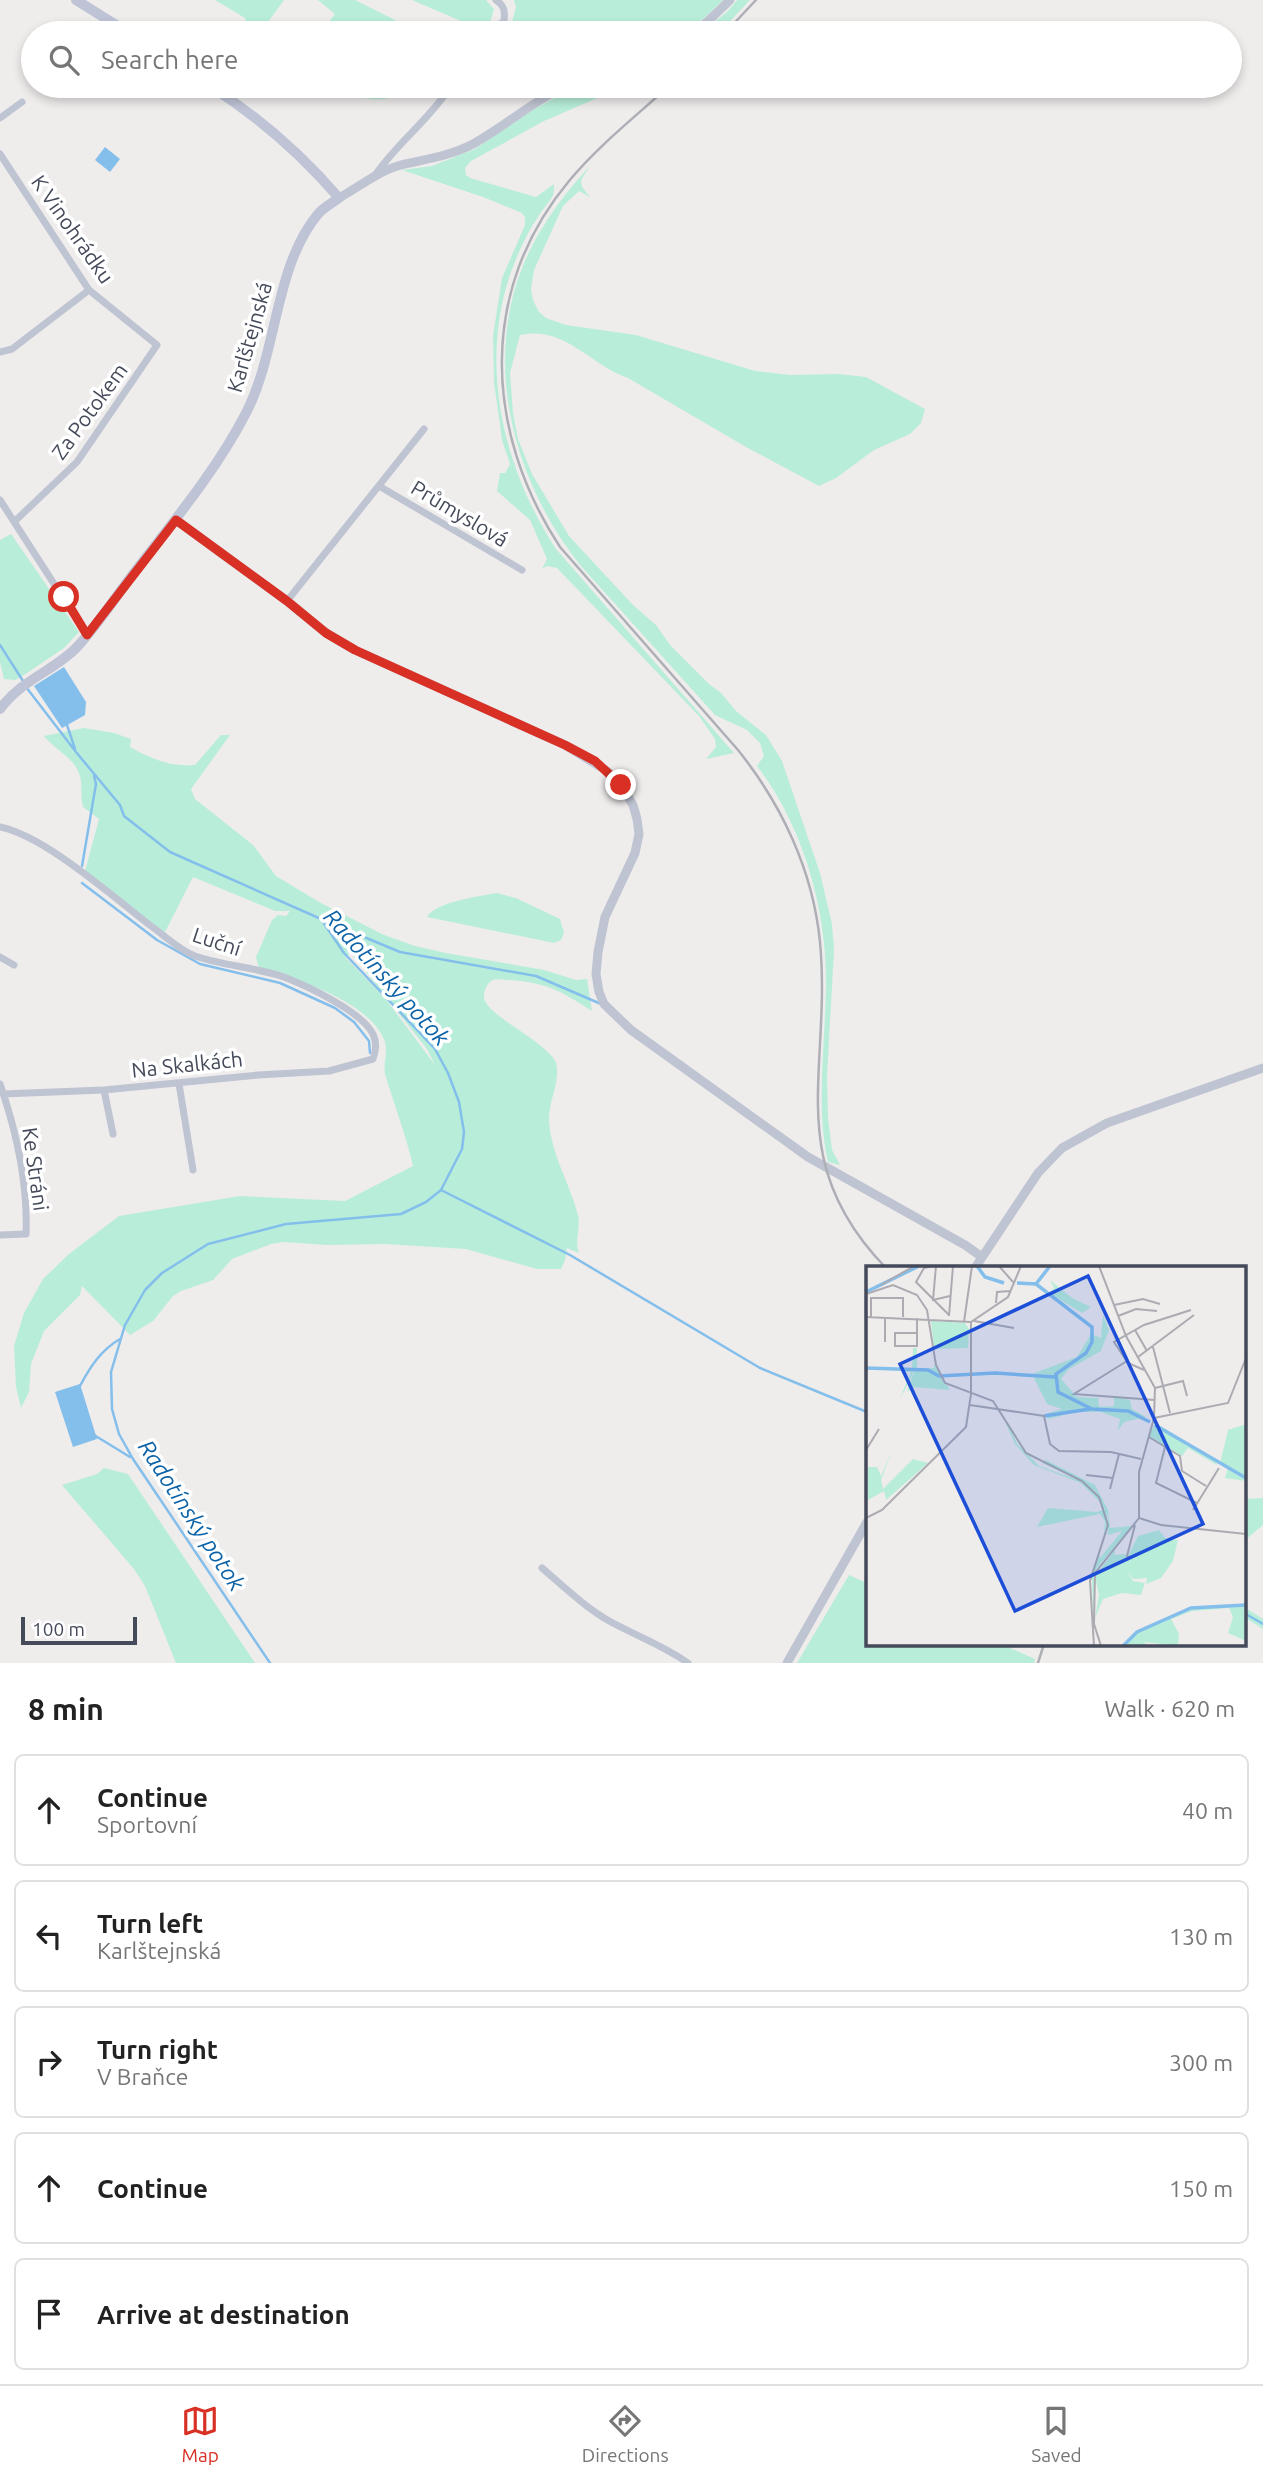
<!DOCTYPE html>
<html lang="en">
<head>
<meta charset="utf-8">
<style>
	body { margin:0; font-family:Ubuntu,sans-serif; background:#f6f6f6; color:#222 }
	.scale { position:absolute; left:21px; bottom:18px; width:116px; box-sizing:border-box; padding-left:7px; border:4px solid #444a59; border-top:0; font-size:19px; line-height:24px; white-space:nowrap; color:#444a59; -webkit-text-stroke:5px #fff; paint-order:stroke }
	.stop { position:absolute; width:21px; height:21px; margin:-16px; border:5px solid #d93025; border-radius:50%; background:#fff }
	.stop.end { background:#d93025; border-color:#fff; box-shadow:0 2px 7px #0008 }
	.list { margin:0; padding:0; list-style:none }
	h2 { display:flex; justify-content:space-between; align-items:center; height:91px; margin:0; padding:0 28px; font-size:30px }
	h2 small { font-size:23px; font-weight:400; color:#767676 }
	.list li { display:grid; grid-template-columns:46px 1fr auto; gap:21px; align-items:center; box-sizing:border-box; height:112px; margin:0 14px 14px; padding:0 14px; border:2px solid #e0e0e0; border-radius:10px }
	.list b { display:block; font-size:26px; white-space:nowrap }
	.list p { margin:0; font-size:23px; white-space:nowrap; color:#767676 }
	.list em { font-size:23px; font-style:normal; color:#767676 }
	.icon { flex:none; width:38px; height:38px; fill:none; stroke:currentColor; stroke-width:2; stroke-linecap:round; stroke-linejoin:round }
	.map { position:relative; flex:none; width:1263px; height:1663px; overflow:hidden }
	.search { position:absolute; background:#fff; box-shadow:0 4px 10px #0003; left:21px; right:21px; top:21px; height:77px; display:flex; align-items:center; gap:18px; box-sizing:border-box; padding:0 24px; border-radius:38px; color:#767676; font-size:26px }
	.sheet { height:721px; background:#fff }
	nav { display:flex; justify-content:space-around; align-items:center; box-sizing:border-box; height:98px; border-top:2px solid #e0e0e0; background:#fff; font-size:19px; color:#767676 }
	nav a { display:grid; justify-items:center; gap:4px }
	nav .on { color:#d93025 }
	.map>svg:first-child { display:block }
	.green { fill:#b8eed9; fill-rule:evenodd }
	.water { fill:#84bfec }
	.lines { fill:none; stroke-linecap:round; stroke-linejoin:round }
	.stream { stroke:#84bfec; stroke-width:2.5 }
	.minor { stroke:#bfc4d2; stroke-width:7 }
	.tertiary { stroke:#bfc4d2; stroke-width:9 }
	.secondary { stroke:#bec4d6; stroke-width:10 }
	.rail { stroke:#aeafb6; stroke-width:2.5 }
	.route { stroke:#d93025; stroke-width:9 }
	.labels { text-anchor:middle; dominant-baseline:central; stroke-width:7; stroke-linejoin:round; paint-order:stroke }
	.street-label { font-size:21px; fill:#444a59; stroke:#fff }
	.water-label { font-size:23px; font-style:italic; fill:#0b62a6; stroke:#fff }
	.inset-river { fill:none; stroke:#84bfec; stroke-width:3.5 }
	.inset-road { fill:none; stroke:#ababb1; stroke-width:2 }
	.view { fill:#1d4ed8; fill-opacity:0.15; stroke:#1d4ed8; stroke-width:3.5 }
	.inset-edge { fill:none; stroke:#444a59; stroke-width:3.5 }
</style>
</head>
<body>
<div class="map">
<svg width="1263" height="1663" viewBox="0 0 1263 1663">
	<rect width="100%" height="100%" fill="#efecec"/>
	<path class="green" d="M 215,0 L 284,0 L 268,22 L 280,33 L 249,33 L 245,18 Z
		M 318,0 L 355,0 L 421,33 L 320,33 L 335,14 Z
		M 412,0 L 486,0 L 494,9 L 490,23 L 479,33 L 460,33 L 462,29 L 461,21 Z
		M 514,0 L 723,0 L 703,19 L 681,33 L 509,33 L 516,7 Z
		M 737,0 L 750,0 L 719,33 L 701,33 L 728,11 Z
		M 286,86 L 410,86 C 393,109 354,96 331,91 C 317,88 301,88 286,86 Z
		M 576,86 L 625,86 L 544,121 L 471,161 L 465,168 L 466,175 L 470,178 L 536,197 L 554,184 C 554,188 554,192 553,195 C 550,202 542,210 538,217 C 529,230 522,245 516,259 C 476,355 501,465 556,549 L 734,753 L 706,759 L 716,747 L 715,739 L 699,716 L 557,568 L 547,566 L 542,569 L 547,559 L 530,520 L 497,491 L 500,473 L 505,473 L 510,464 L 502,440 L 494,382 L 493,336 L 502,278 L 525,225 L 525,217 L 522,213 L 483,197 L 402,170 L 432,166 L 475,149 L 533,110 Z
		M 590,166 L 581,180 L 582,187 L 590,197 L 579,191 L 563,206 L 534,270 L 531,289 L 533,300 L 539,312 L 546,318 L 566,325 L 636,335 L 755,371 L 790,375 L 838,374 L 866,377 L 925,409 L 921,423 L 910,434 L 874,450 L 836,478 L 819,486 L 746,447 L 628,378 C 589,364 564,325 520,335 L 510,373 L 513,413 L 518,439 L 532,474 L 569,536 L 633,605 L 656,625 L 670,645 L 709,684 L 721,693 L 736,711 L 766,735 L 782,761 L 820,873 L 832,924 L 834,950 L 827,1076 L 828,1118 L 832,1150 L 840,1165 L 828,1162 C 815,1103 826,1042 826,981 C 826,907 803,826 757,766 L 764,756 L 760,743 L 747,730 L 715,715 L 580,565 C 514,482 482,364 524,263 C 540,226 563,195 590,166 Z
		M 11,534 L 79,632 L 64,648 L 24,675 L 15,680 L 4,679 L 0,662 L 0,540 Z
		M 84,728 L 114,733 L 131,739 L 130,747 C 152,759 170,767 195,765 L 221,735 L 230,735 L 191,789 L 195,799 L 253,845 L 276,876 L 319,902 L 384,935 L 415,946 L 446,953 L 544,970 L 576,980 L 587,979 L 592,1011 C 559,990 545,982 506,980 C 498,979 491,978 487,986 C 484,990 483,997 485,1001 C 495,1020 543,1040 556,1062 C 561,1082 548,1101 549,1121 C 551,1154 570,1184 578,1215 C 581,1229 574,1240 579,1253 L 567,1248 L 565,1260 L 561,1269 L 537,1269 L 466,1249 L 385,1244 L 327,1245 L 284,1242 L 271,1244 L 232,1259 L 213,1280 L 181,1291 L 173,1296 L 153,1321 L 130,1335 L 82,1286 L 80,1295 L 44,1331 L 31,1364 L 29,1392 L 21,1408 L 16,1387 L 14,1346 L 24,1313 L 43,1279 L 69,1254 L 119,1216 L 240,1196 L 345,1201 L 413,1166 C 406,1135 394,1105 385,1074 C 383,1064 388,1052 385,1042 C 371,1002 296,978 259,969 L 256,957 L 272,920 L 278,915 L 286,916 L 290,911 L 275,911 L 193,877 L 164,934 L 85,871 L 99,819 L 83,807 C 80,796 83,783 79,773 C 72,756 55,750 44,736 ZM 351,953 L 427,1049 L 435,1065 L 385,998 L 345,957 Z
		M 497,893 L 516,898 L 560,919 L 564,933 L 561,940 L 554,943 L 427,917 C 435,902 480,896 497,893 Z
		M 104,1468 L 128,1474 L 255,1663 L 176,1663 L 145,1586 L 134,1569 L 62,1485 L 97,1474 Z
		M 1263,1498 L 1263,1525 L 1244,1541 L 1244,1499 Z
		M 849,1575 L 867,1583 L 867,1644 L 1001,1644 L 1035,1659 L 1034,1663 L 797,1663 Z
		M 1244,1607 L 1263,1619 L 1263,1629 L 1244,1617 Z"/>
	<path class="water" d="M 105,147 L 120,159 L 110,172 L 95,160 Z
		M 64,667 L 86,702 L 85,715 L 62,728 L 34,686 Z
		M 80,1384 L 97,1439 L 73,1447 L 55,1392 Z"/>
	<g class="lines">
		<path class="stream" d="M 0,645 L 23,681
			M 26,687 L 76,752 L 120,805 L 124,816 L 170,852 L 321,919 L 344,953 L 435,1049 L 448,1073 L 459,1102 L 464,1132 L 462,1149 L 441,1190 L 426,1202 L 401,1214 L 286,1224 L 208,1244 L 162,1273 L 145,1290 L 125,1325 L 111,1372 L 112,1409 L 119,1434 L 133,1459 L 270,1663
			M 67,725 L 75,749
			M 82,866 L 96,784 L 94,776
			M 82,883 L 157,940 L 200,964 L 280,983 L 335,1008 L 354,1022 L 369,1041 L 370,1053
			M 321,919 L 400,952 L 536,976 L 601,1004
			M 441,1190 L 570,1255 L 760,1368 L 867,1412
			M 80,1386 C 90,1367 101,1350 120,1339
			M 94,1435 L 130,1457
			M 1244,1613 L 1263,1624"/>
		<path class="minor" d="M 489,33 L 504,21 C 505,12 505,6 496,0
			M 0,118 L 22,102
			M 0,154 L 89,290 L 157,345 L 77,462 L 14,522
			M 376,174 C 398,142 430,119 451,86
			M 0,352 L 12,349 L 89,290
			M 379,486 L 522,570
			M 0,500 L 87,635
			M 287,601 L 424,429
			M 0,827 C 45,836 113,897 151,926 C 165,936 179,950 195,956 C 224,966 255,967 284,977 C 307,986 361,1011 373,1034 C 377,1043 376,1050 373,1059 L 329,1071 L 258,1075 L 104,1090 L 3,1094
			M 0,957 L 14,965
			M 0,1084 C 17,1133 28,1182 26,1234 L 0,1235
			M 179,1084 L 193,1170
			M 104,1090 L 113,1134
			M 542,1568 C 564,1587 586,1608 611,1622 C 637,1636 664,1646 688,1663"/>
		<path class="tertiary" d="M 692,33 L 706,23 L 730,0
			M 339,198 C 359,187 378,171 401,165 C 426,159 450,156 473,144 C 505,126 532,102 565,86
			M 176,520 L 287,601 L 326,633 L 355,650 L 565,745 L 607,771 L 621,785 L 633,805 L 637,819 L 639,834 L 635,853 L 605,917 L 598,952 L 596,974 L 599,992 L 604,1004 L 631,1030 L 808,1157 L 965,1245 L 982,1257
			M 975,1268 L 1038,1173 L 1062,1148 L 1107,1123 L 1263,1068
			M 787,1663 L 867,1522"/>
		<path class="secondary" d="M 76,0 L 129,33
			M 0,709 C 22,679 56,670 78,646 C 98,624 115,598 133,574 C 173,522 216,471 246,413 C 278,351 274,267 318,214 C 323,208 332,203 339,198 C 301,154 259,117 210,86"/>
		<path class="rail" d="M 725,33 L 756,0
			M 669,86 C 635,117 598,146 569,181 C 478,290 484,431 560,547 L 738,750 C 782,805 813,871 820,942 C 832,1071 781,1160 886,1268
			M 1038,1663 L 1044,1644"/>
	</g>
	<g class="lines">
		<path class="route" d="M 64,597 L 87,635 L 176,520 L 287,601 L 326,633 L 355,650 L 565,745 L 595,761 L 621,785"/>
	</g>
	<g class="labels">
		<g class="street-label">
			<text transform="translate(73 229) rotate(55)">K Vinohrádku</text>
			<text transform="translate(249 337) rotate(-74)">Karlštejnská</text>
			<text transform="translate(89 411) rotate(-54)">Za Potokem</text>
			<text transform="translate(460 513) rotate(31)">Průmyslová</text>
			<text transform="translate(217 941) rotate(18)">Luční</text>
			<text transform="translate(187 1064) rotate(-6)">Na Skalkách</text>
			<text transform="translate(36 1169) rotate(82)">Ke Stráni</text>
		</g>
		<g class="water-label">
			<text transform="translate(387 977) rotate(48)">Radotínský potok</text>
			<text transform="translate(192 1515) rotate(57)">Radotínský potok</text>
		</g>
	</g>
	<g transform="translate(866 1266)">
		<rect width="380" height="380" fill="#efecec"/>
		<path d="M 184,14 L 206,32 L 225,41 L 216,47 L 183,27 L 188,22 ZM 237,49 L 243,64 L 235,85 L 203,103 L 195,113 L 211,131 L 232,132 L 233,141 L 248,140 L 248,130 L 264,134 L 266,143 L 280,151 L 258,156 L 252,164 L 254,153 L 235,146 L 210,146 L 182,153 L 179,148 L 196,143 L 181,138 L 166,108 L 211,91 L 225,68 L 235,72 ZM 65,55 L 99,57 L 103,63 L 102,82 L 68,83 ZM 47,82 L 51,82 L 51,103 L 68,102 L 68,98 L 84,124 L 48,121 L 41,126 L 49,102 L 39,124 L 34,132 L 45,106 L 0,102 L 46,103 ZM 133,142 L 152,179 L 173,200 L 212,214 L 222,220 L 230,228 L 235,234 L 238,240 L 241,251 L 241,262 L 238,274 L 239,255 L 234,248 L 171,261 L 182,242 L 231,246 L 237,244 L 236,238 L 215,217 L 168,199 L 149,178 ZM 290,157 L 350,196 L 351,199 L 322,182 L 316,190 L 282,169 ZM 380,158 L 380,215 L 359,212 L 362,202 L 354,198 L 362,164 ZM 26,184 L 15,214 L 17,223 L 47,193 L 62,197 L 20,234 L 18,225 L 2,234 L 2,201 L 11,201 L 15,210 ZM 180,194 L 229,219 L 242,244 L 244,262 L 266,260 L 230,303 L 227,355 L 226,308 L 234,288 L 234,292 L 256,265 L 242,269 L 242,251 L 231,227 L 216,215 L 176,197 ZM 293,264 L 299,272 L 312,274 L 307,295 L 295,312 L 280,318 L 281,312 L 267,313 L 261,305 L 267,315 L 279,317 L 275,329 L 256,327 L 237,333 L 229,352 L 233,329 L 229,310 L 249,284 L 249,289 L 259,288 L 265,295 L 263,288 L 272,270 ZM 380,338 L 380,375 L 362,367 L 367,351 L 363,342 L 326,345 L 305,353 L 313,368 L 312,380 L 278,376 L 282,380 L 255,380 L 271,367 L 322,342 Z" fill="#b8eed9"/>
		<path class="inset-river" d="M 111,0 L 119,11 L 138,17M 151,17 L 170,18 L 226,61 L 226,76 L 220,87 L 190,108 L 192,126 L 226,143 L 262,145 L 284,156M 170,18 L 184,0M 0,26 L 53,0M 0,102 L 62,104 L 73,110 L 129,107 L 189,111M 178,150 L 224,143M 289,159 L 380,212M 257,380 L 271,366 L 325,342 L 380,339"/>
		<path class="inset-road" d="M 68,0 L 58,2 L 50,16 L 83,49M 70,0 L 67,34 L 84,30M 133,0 L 147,16M 233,0 L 260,70 L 289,122 L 288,152 L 273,206 L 273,252 L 295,259 L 380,268M 15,19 L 48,0M 0,28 L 27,19 L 51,29 L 61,44 L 70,99 L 79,117 L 127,135 L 160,187 L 216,215 L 233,231 L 242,259 L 224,315 L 228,380M 130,37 L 131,26 L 144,25M 248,39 L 277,33 L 294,38M 83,50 L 87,0M 252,50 L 270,43 L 291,45M 0,51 L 105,56 L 142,31 L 155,0M 5,51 L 5,32 L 37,32 L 37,51M 108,55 L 148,62M 98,56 L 106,0M 269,64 L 281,85M 51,67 L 29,67 L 29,80 L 51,80 L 51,52M 19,76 L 19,51M 287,81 L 304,147M 272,91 L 328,49M 261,95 L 208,128 L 289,134M 278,104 L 262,97 L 248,76 L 278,59 L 325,44M 289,122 L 317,115 L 321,130M 104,139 L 178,150 L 184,178 L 193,185 L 245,186 L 275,193M 288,152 L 362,137 L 380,92M 283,171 L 314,190 L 316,205M 299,181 L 290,217 L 331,237M 0,184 L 13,163M 316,205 L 340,220M 220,209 L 247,212M 244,223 L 253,188M 327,244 L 353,202M 0,252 L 16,244 L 100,161 L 105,128 L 105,56M 266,292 L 261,290 L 269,259M 235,380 L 228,358 L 229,307 L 273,252"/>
		<path class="view" d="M 222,10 L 337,258 L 149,345 L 34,98 Z"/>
		<rect width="380" height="380" class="inset-edge"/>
	</g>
</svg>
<div class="scale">100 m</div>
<div class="stop" style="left:64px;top:597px"></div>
<div class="stop end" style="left:621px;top:785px"></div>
<div class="search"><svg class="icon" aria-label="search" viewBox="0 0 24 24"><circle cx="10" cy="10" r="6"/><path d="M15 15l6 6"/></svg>Search here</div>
</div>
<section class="sheet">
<h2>8 min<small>Walk · 620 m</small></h2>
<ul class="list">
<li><svg class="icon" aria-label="ahead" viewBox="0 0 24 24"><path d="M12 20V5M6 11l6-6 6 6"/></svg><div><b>Continue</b><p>Sportovní</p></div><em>40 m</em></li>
<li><svg class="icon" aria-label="left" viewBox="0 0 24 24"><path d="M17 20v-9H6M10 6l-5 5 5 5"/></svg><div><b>Turn left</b><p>Karlštejnská</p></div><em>130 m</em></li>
<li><svg class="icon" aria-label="right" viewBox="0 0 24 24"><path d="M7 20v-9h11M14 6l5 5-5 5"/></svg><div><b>Turn right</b><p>V Braňce</p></div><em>300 m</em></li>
<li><svg class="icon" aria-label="ahead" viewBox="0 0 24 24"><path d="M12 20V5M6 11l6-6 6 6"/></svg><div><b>Continue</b></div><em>150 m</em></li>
<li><svg class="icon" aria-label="arrive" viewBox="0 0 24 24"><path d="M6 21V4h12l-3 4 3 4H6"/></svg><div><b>Arrive at destination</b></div></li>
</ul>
</section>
<nav>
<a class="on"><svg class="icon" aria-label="map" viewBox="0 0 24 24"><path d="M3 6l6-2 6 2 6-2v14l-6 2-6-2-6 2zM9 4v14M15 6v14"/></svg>Map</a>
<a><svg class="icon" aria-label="directions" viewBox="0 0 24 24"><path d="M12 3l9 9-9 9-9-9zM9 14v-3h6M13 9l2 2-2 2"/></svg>Directions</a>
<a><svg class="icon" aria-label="saved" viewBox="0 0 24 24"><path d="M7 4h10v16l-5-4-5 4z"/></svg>Saved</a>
</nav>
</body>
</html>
